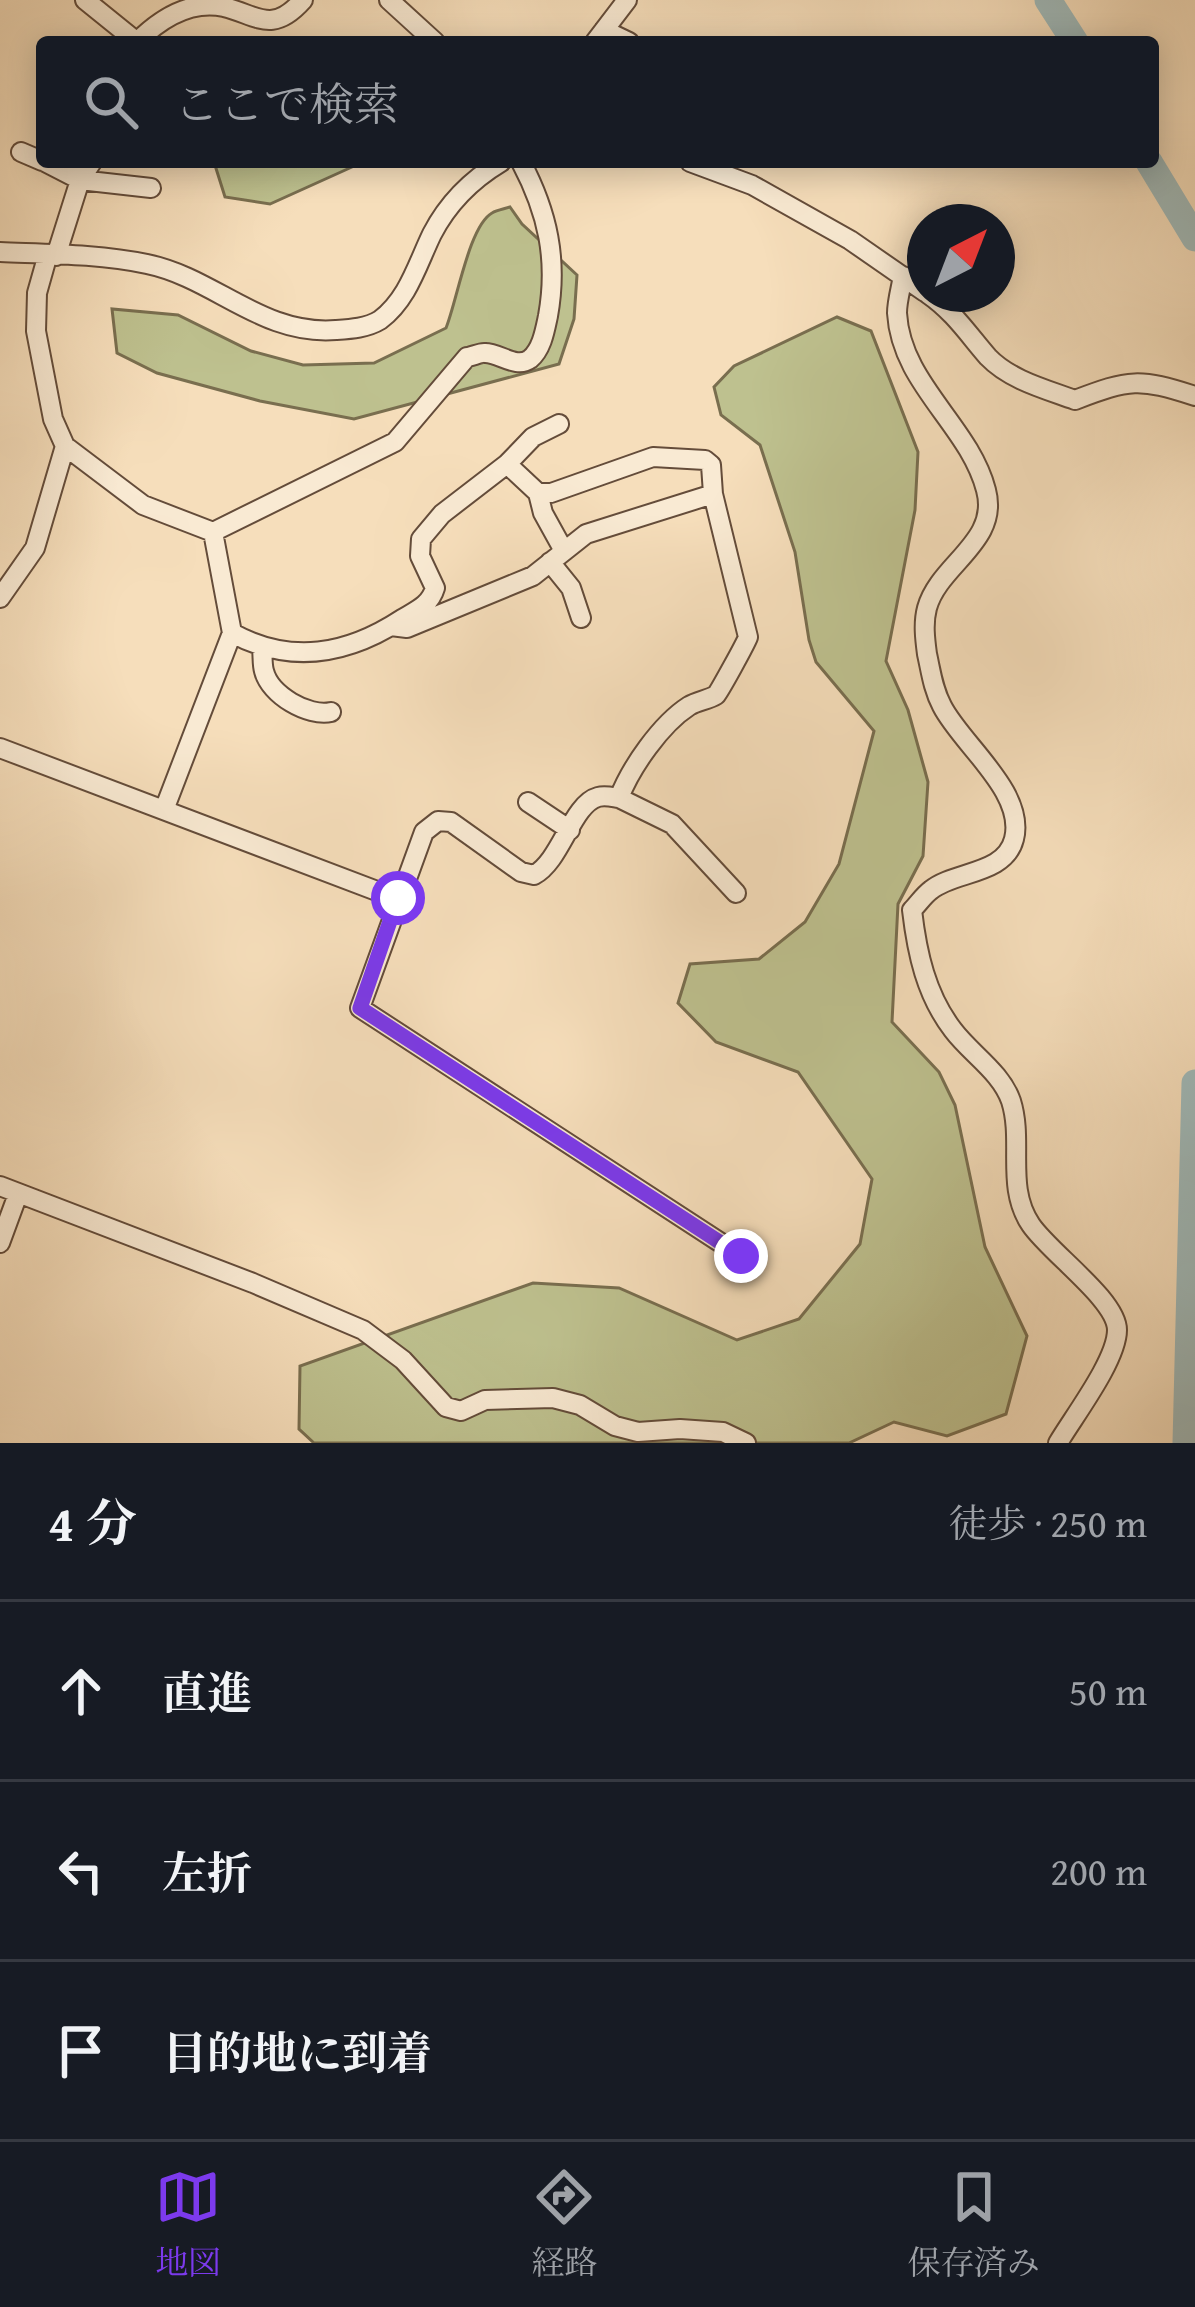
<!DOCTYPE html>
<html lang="ja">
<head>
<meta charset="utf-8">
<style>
	body { margin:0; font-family:"Gentium Book Plus","Noto Serif JP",serif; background:#242831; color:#f1f3f6 }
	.compass { position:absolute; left:907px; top:204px; width:108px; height:108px; border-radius:50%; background:#171b24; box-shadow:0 6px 30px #0003; rotate:42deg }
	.stop { position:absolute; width:36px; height:36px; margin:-27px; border:9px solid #7c3aed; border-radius:50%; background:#fff }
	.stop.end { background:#7c3aed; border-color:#fff; box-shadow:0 3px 12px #0008 }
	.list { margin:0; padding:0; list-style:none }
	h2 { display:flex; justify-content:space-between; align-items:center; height:156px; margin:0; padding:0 48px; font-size:51px }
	h2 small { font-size:39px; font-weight:400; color:#9ea1a6 }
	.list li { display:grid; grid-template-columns:78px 1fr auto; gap:36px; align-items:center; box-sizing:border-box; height:180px; padding:0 48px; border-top:3px solid #363941 }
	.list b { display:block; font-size:45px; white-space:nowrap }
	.list em { font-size:39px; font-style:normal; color:#9ea1a6 }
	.icon { flex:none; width:66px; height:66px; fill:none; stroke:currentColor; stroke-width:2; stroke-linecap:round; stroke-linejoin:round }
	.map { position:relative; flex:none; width:1195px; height:1443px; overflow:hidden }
	.search { position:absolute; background:#171b24; box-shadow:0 6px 30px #0003; left:36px; right:36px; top:36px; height:132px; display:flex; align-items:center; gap:30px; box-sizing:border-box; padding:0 42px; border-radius:12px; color:#9ea1a6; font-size:45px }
	.sheet { height:696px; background:#171b24 }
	nav { display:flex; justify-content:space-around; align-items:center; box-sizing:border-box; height:168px; border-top:3px solid #363941; background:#171b24; font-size:33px; color:#9ea1a6 }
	nav a { display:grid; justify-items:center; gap:6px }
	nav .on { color:#7c3aed }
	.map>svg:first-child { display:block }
	.green { fill:#bec18f; stroke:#796e4f; stroke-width:3 }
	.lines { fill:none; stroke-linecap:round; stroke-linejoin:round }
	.river { stroke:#a0baba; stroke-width:27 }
	.minor-casing { stroke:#644c3a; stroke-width:22 }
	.minor { stroke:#f9ead3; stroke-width:18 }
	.route { stroke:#7c3aed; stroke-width:15 }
</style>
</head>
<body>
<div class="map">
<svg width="1195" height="1443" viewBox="0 0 1195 1443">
	<rect width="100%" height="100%" fill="#f6debb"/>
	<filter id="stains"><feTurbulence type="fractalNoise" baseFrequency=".00167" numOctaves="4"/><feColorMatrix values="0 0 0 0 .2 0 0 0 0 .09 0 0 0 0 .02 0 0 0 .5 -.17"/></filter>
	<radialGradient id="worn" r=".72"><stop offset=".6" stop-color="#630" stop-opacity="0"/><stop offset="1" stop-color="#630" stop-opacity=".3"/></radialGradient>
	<path class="green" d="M 214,162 L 363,162 L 270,204 L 225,197 Z
		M 510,207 L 522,224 L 577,275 L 574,319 L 559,364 L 354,419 L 260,401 L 157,373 L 117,353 L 112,309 L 178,315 L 251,351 L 303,365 L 374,363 L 446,328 C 457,301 469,226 492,213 C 497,210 504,209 510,207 Z
		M 837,317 L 871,331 L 918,452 L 915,510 L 886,661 L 908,710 L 928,782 L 923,856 L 898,904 L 892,1022 L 939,1072 L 955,1105 L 985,1247 L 1027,1336 L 1006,1414 L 947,1436 L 894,1422 L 849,1443 L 314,1443 L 299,1429 L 300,1366 L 533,1283 L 619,1288 L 737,1340 L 799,1319 L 860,1244 L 872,1179 L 798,1072 L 716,1042 L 678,1003 L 690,964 L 759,959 L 805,922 L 839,864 L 874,731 L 816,662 L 809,640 L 795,552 L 760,445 L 721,415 L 714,387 L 734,366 Z"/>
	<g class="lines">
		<path class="river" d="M 1048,0 L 1075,42
			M 1149,162 L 1195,238
			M 1186,1443 L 1195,1083"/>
		<g class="minor-casing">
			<path id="minor" d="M 85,0 L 137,42
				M 389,0 L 435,42
				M 604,30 L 629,42
				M 137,42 C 160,19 190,0 224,7 C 257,15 272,35 303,0
				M 595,42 L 627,0
				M 21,152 L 42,161
				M 45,162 L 80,180 L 151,188
				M 690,162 L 752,185 L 850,240 L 925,292
				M 0,252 C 48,254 100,254 147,264 C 215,278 262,336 336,330 C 351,329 367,328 380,320 C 408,299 417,265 432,234 C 448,203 471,180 501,162
				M 48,254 L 37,293 L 36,331 L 53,419 L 65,446 L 143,505 L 213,532 L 395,442 L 467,357 C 470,357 483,352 485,353 C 500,353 516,369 530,359 C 542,349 545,330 548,316 C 558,260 548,213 521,162
				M 56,256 L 80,180 L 92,162
				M 903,276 C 901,288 897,301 897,313 C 901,384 969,425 986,490 C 1000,542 939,564 927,608 C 923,623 925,639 927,654 C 931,672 933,689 942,706 C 961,744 1026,792 1014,839 C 1005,875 954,871 931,890 C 924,895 918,904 912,910 C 917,953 926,995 953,1030 C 971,1054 1001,1072 1011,1101 C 1024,1142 1005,1187 1031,1225 C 1050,1253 1117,1300 1117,1330 C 1117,1360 1074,1416 1058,1443
				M 928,294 C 954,312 968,334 988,357 C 1010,380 1045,389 1075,400 C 1130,379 1139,378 1195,396
				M 538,493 L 543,513 L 564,551
				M 713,494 L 748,637 C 746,643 719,692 716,695 C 708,700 697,701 689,706 C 661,724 631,767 619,798 L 672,824 L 736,893
				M 550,562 L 571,588 L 581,618
				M 0,598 L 35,548 L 65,446
				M 391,626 L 407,628 L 533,576 L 586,534 L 713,494 L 711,465 L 705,460 L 653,457 L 551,493 L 538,493 L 507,464
				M 232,633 C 291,665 347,655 402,619 C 417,610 430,605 435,588 L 420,556 L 421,539 L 442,514 L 507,464 L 533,437 L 559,424
				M 262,649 C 263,657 262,664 264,671 C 270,695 308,717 331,712
				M 0,748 L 398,899
				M 619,798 C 612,797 605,795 598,797 C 572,804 561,861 534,875 L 521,872 L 451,822 L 438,821 L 424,832 L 360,1008 L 741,1256
				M 528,802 L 570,830
				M 164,810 L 232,633 L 213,532
				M 0,1186 L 253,1283 L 363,1330 L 403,1360 L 446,1407 L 461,1411 L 485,1400 L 553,1398 L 580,1405 L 615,1426 L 638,1432 L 680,1429 L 723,1432 L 746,1443
				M 0,1243 L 18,1194"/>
		</g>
		<use href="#minor" class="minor"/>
	</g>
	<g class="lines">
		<path class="route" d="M 398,898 L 360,1008 L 741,1256"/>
	</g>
	<rect width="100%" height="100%" filter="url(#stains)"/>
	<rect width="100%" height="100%" fill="url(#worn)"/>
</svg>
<svg class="compass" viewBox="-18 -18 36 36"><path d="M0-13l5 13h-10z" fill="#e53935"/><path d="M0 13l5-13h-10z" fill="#9ea1a6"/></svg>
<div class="stop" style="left:398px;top:898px"></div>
<div class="stop end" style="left:741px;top:1256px"></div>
<div class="search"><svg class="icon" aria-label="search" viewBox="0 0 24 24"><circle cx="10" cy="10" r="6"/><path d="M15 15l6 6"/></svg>ここで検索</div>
</div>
<section class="sheet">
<h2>4 分<small>徒歩 · 250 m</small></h2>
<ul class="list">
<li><svg class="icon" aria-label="ahead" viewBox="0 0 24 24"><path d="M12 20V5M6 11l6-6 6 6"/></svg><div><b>直進</b></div><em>50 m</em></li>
<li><svg class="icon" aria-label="left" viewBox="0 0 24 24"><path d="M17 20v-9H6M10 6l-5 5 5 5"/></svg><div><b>左折</b></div><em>200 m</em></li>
<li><svg class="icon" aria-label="arrive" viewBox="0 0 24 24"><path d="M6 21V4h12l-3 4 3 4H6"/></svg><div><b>目的地に到着</b></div></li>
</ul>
</section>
<nav>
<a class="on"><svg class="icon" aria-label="map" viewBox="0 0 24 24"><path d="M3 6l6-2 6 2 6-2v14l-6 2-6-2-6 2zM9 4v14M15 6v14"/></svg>地図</a>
<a><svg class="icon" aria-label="directions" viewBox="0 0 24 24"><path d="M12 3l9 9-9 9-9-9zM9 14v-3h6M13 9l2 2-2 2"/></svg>経路</a>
<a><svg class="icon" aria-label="saved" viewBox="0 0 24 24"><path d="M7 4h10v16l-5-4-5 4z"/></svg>保存済み</a>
</nav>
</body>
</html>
